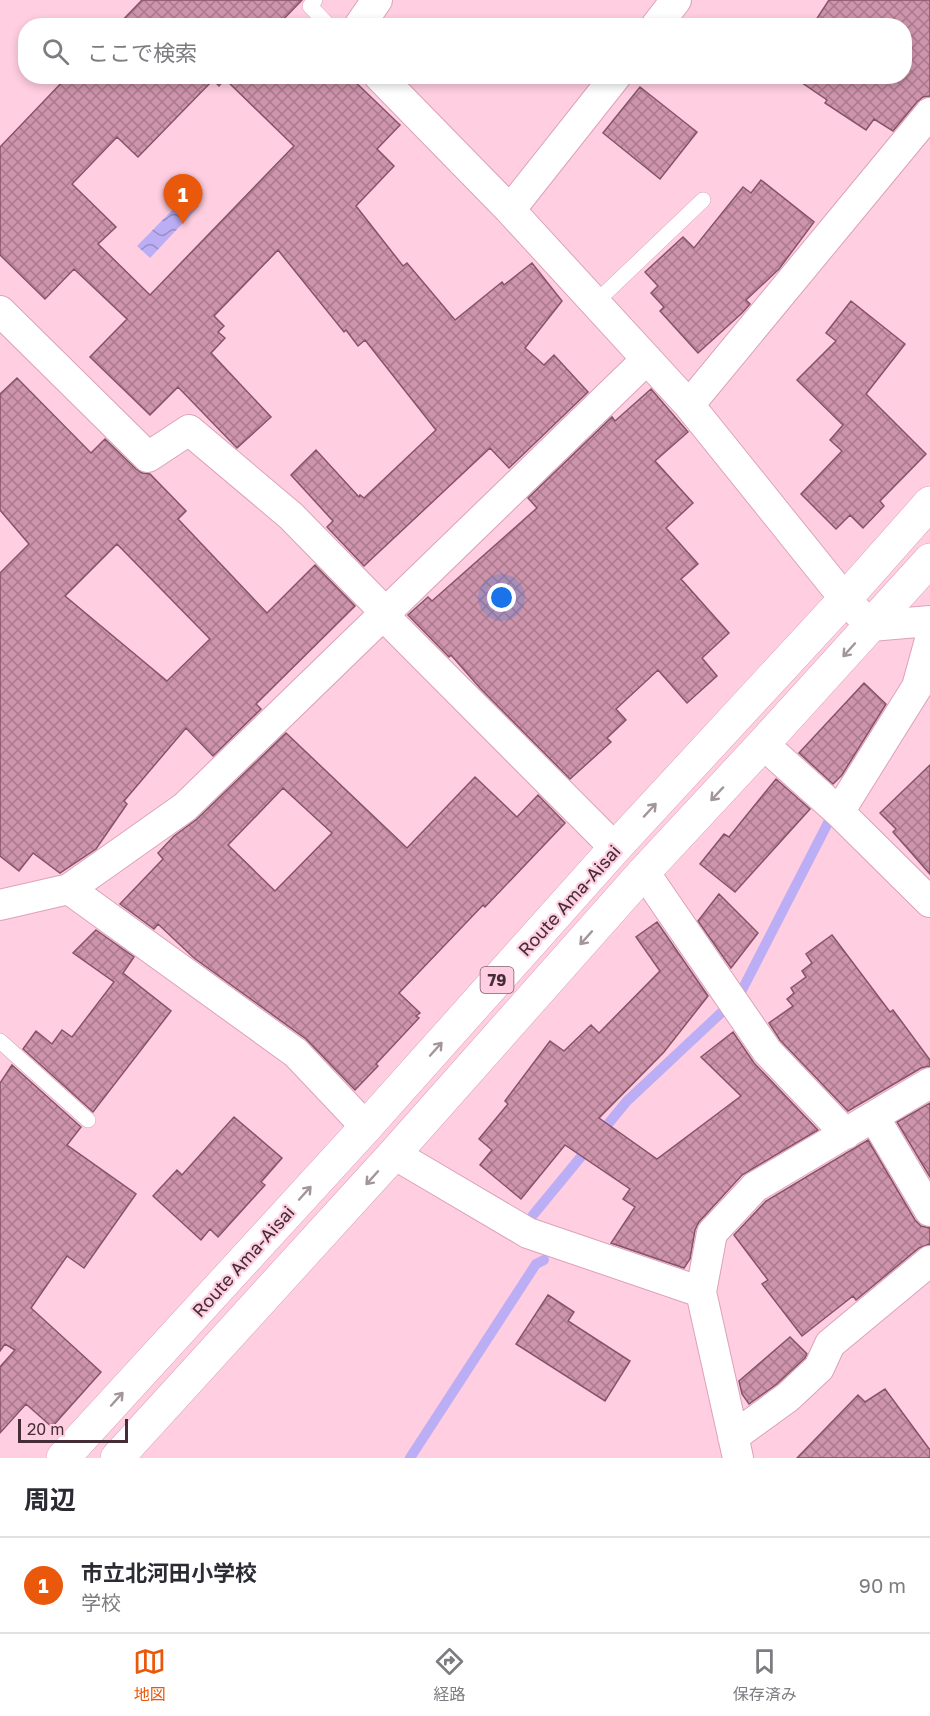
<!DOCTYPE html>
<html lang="ja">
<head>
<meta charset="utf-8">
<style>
	body { margin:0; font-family:"Golos Text","Noto Sans JP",sans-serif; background:#f7f7f7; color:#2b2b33 }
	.scale { position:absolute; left:18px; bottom:15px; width:110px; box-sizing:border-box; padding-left:6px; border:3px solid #442d37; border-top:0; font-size:16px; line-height:21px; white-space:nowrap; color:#442d37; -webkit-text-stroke:4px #ffcee1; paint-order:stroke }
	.you { position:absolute; left:502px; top:598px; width:21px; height:21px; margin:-15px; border:4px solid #fff; border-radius:50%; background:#1a73e8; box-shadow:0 0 0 9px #1a73e833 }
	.badge { display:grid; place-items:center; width:39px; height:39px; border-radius:50%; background:#ea580c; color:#fff; font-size:20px; font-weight:700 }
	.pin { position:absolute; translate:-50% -50px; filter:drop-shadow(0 2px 3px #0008) }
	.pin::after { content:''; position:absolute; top:32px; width:21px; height:18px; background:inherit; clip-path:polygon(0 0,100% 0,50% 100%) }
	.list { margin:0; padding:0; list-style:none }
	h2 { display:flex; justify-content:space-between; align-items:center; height:78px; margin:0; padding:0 24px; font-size:26px }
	h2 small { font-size:20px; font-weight:400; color:#7c7c81 }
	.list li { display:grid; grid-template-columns:39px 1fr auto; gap:18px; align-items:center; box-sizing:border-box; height:96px; padding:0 24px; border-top:2px solid #e1e1e2 }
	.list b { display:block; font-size:22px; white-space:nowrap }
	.list p { margin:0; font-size:20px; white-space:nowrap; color:#7c7c81 }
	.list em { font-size:20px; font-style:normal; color:#7c7c81 }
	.icon { flex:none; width:33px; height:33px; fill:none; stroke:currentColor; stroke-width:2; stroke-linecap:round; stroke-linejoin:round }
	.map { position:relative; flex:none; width:930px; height:1458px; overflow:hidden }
	.search { position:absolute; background:#fff; box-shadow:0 3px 9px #0003; left:18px; right:18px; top:18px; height:66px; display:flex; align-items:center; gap:15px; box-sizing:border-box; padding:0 21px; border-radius:24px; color:#7c7c81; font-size:22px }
	.sheet { height:174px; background:#fff }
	nav { display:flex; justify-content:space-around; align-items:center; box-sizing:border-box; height:84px; border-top:2px solid #e1e1e2; background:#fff; font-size:16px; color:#7c7c81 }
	nav a { display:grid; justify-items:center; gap:3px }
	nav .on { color:#ea580c }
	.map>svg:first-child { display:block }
	.water { fill:url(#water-waves) }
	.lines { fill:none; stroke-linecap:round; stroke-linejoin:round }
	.stream { stroke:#bcaef4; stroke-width:10 }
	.building { fill:url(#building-cross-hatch); stroke:#875369; stroke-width:1.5; fill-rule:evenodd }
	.lane-casing { stroke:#dca2b9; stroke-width:16 }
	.street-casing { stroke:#dca2b9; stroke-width:32 }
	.primary-casing { stroke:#dca2b9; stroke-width:34 }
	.lane { stroke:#fff; stroke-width:15 }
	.street { stroke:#fff; stroke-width:30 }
	.primary { stroke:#fff; stroke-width:33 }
	.oneway { stroke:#a2969b }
	.labels { text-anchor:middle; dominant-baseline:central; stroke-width:4.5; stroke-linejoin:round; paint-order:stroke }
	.shield { fill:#ffcee1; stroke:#7c5d6a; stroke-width:1.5 }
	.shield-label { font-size:16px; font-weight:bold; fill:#442d37 }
	.street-label { font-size:18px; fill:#442d37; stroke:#ffcee1 }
</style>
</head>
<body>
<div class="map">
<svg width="930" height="1458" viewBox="0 0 930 1458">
	<defs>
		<pattern id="water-waves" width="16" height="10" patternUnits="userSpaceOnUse" patternTransform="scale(1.5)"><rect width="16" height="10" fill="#bcaef4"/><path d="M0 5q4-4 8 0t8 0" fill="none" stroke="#9a8ec6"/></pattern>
		<pattern id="building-cross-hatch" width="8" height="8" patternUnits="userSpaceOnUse" patternTransform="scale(1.5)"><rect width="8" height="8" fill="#ce94ab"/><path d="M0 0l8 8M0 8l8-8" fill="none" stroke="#a9798c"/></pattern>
	</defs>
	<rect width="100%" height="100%" fill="#ffcee1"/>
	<path class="water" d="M 187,195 L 199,206 L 150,258 L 137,246 Z"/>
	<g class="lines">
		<path class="stream" d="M 742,990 L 831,817
			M 599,1135 L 627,1101 L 722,1012
			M 533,1215 L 589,1147
			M 410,1458 L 536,1264 L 544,1260"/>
	</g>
	<path class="building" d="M 142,0 L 302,0 L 277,26 L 117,26 Z
		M 829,0 L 930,0 L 930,96 L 923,97 L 917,102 L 893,131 L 874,119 L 866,130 L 825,103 L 827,100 L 792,76 L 904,76 L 904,26 L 812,26 Z
		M 68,76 L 349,76 L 400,125 L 377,149 L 394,166 L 356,206 L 403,266 L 407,263 L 455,320 L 502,282 L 504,285 L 532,263 L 562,301 L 525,348 L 544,365 L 554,355 L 588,392 L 509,468 L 490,448 L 364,566 L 327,527 L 333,521 L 291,475 L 316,450 L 359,497 L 360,495 L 364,498 L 436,430 L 365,340 L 358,346 L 346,330 L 344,332 L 278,250 L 214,316 L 224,326 L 218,332 L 225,338 L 211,353 L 271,417 L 237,448 L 178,387 L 150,415 L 90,357 L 127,319 L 74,269 L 45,299 L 0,255 L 0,147 ZM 225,79 L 294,146 L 150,295 L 98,244 L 116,227 L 72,184 L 117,137 L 138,157 L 213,80 L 219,86 Z
		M 640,87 L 697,132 L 660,179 L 603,133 Z
		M 761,180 L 814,222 L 779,269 L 746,300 L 750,304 L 742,313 L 698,353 L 660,311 L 664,307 L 651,293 L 658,286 L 645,272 L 683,237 L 694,248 L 743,187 L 751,193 Z
		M 851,301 L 905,344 L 866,394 L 926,454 L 880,501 L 884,506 L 863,528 L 850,515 L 836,529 L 801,494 L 842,451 L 830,440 L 843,425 L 797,380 L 836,341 L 826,333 Z
		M 17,378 L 91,453 L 105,439 L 136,469 L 142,473 L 150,474 L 186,511 L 178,519 L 267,613 L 315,565 L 355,606 L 256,704 L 261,709 L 213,756 L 186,728 L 124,801 L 127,804 L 96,849 L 60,873 L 33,853 L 19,871 L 0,856 L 0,573 L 29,544 L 0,510 L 0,394 ZM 117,544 L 210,639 L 167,681 L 65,596 Z
		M 651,389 L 688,432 L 655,461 L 693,503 L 666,528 L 698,564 L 681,579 L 729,633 L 702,658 L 717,676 L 687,703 L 658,670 L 616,709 L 626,720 L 607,738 L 611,742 L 570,779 L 480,688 L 451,655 L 449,657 L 408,615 L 428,597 L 432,601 L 537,508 L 528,498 L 612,417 L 615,421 Z
		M 864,683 L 886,704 L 842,775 L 833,784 L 799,753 Z
		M 286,733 L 407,848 L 475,777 L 517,817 L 538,795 L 565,823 L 485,907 L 483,905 L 399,993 L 420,1013 L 416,1016 L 419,1018 L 376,1064 L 378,1066 L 355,1090 L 306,1039 L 194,958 L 158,924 L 154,929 L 120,904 L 163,859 L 158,853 L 174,836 L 197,819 ZM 283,788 L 332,833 L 275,891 L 228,845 Z
		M 930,765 L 930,874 L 893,832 L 896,829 L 880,813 Z
		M 776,779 L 810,809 L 735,892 L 700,864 L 724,834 L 729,837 Z
		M 719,894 L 758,933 L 731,968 L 698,921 Z
		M 657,922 L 708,996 L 664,1052 L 599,1118 L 657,1159 L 741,1096 L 701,1057 L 733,1032 L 754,1063 L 818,1130 L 742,1175 L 699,1222 L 695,1230 L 690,1259 L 684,1268 L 611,1243 L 635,1207 L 623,1199 L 630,1189 L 565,1145 L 521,1199 L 480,1165 L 492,1150 L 479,1139 L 508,1104 L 505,1101 L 550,1041 L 564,1051 L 591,1025 L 599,1033 L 660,971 L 636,937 Z
		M 96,930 L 134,957 L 123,973 L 171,1011 L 93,1112 L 23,1049 L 36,1031 L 52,1044 L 62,1030 L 72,1037 L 114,982 L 73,953 Z
		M 832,935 L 890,1012 L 893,1010 L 930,1060 L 930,1066 L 921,1068 L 848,1111 L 780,1040 L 769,1023 L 793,1006 L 787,999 L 794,993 L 791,988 L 806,977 L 802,971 L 812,963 L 806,954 Z
		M 12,1065 L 81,1127 L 67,1145 L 136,1194 L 84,1268 L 67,1256 L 31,1308 L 101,1372 L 52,1427 L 26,1404 L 0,1433 L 0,1367 L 15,1350 L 5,1344 L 0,1351 L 0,1083 Z
		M 930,1103 L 930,1177 L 897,1122 Z
		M 234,1117 L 282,1158 L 261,1182 L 265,1185 L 218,1237 L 210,1229 L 201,1240 L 153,1196 L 177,1170 L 182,1175 Z
		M 868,1140 L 915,1220 L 921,1226 L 930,1228 L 930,1244 L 919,1248 L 856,1300 L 853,1296 L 802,1336 L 762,1284 L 768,1280 L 734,1235 L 766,1201 Z
		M 548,1295 L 574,1312 L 568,1321 L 630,1361 L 605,1401 L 516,1344 Z
		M 790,1337 L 807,1354 L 805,1358 L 777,1384 L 749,1404 L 742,1394 L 739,1381 Z
		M 885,1389 L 930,1450 L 930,1458 L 797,1458 L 858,1395 L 865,1402 Z"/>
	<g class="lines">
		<g class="lane-casing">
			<path id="lane" d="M 315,0 L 310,6 L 329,26
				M 595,303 L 703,200
				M 0,1041 L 88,1120"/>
		</g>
		<g class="street-casing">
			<path id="street" d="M 359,26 L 377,0
				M 656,26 L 676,0
				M 379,76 L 510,210 L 689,405 L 845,599 L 871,626 L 930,621
				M 510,210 L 616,76
				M 0,311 L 148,457 L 189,430 L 291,516 L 386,613
				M 689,405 L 930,113
				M 383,615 L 615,848
				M 930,640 L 917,687 L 839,812 L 930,902
				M 763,744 L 839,812
				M 644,872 L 767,1051 L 846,1134
				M 69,889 L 296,1053 L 366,1127
				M 0,905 L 69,889 L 185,807 L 647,359
				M 874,1117 L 930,1211
				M 394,1154 L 528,1233 L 701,1292
				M 733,1437 L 788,1397 L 819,1368 L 830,1344 L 930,1261
				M 738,1458 L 701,1292 L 712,1233 L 755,1187 L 930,1083"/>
		</g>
		<g class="primary-casing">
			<path id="primary" d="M 63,1458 L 366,1127 L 615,848 L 845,599 L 930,503
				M 117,1458 L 394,1154 L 644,872 L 763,744 L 930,560"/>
		</g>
		<use href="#lane" class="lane"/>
		<use href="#street" class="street"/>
		<use href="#primary" class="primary"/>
	</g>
	<defs><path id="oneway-shaft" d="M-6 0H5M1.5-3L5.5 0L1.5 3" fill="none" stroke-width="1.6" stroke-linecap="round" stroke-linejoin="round" transform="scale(1.5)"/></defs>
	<g class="oneway">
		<use href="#oneway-shaft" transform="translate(849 650) rotate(132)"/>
		<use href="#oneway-shaft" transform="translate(717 794) rotate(133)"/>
		<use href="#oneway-shaft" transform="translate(650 810) rotate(-47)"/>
		<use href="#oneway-shaft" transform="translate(586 938) rotate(132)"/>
		<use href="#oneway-shaft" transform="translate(436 1049) rotate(-48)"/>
		<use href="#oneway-shaft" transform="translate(372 1178) rotate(132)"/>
		<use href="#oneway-shaft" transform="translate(305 1193) rotate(-48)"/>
		<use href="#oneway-shaft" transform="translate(117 1399) rotate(-48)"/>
	</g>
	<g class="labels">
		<rect class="shield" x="480.5" y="967" width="33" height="26" rx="4.5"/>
		<g class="shield-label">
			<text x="497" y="980">79</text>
		</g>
		<g class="street-label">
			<text transform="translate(569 900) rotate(-48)">Route Ama-Aisai</text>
			<text transform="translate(243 1261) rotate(-48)">Route Ama-Aisai</text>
		</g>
	</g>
</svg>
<div class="scale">20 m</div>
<div class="you"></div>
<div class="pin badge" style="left:183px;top:224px">1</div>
<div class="search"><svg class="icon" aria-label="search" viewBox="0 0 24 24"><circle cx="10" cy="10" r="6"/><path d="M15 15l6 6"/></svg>ここで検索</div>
</div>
<section class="sheet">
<h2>周辺<small></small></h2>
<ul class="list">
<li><span class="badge">1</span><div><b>市立北河田小学校</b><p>学校</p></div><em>90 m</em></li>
</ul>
</section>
<nav>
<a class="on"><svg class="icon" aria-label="map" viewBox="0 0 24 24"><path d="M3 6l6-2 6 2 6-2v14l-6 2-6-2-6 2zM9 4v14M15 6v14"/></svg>地図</a>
<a><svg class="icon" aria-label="directions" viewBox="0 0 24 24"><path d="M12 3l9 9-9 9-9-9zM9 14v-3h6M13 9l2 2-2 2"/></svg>経路</a>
<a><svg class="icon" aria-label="saved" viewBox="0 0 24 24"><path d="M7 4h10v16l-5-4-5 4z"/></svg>保存済み</a>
</nav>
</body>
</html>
